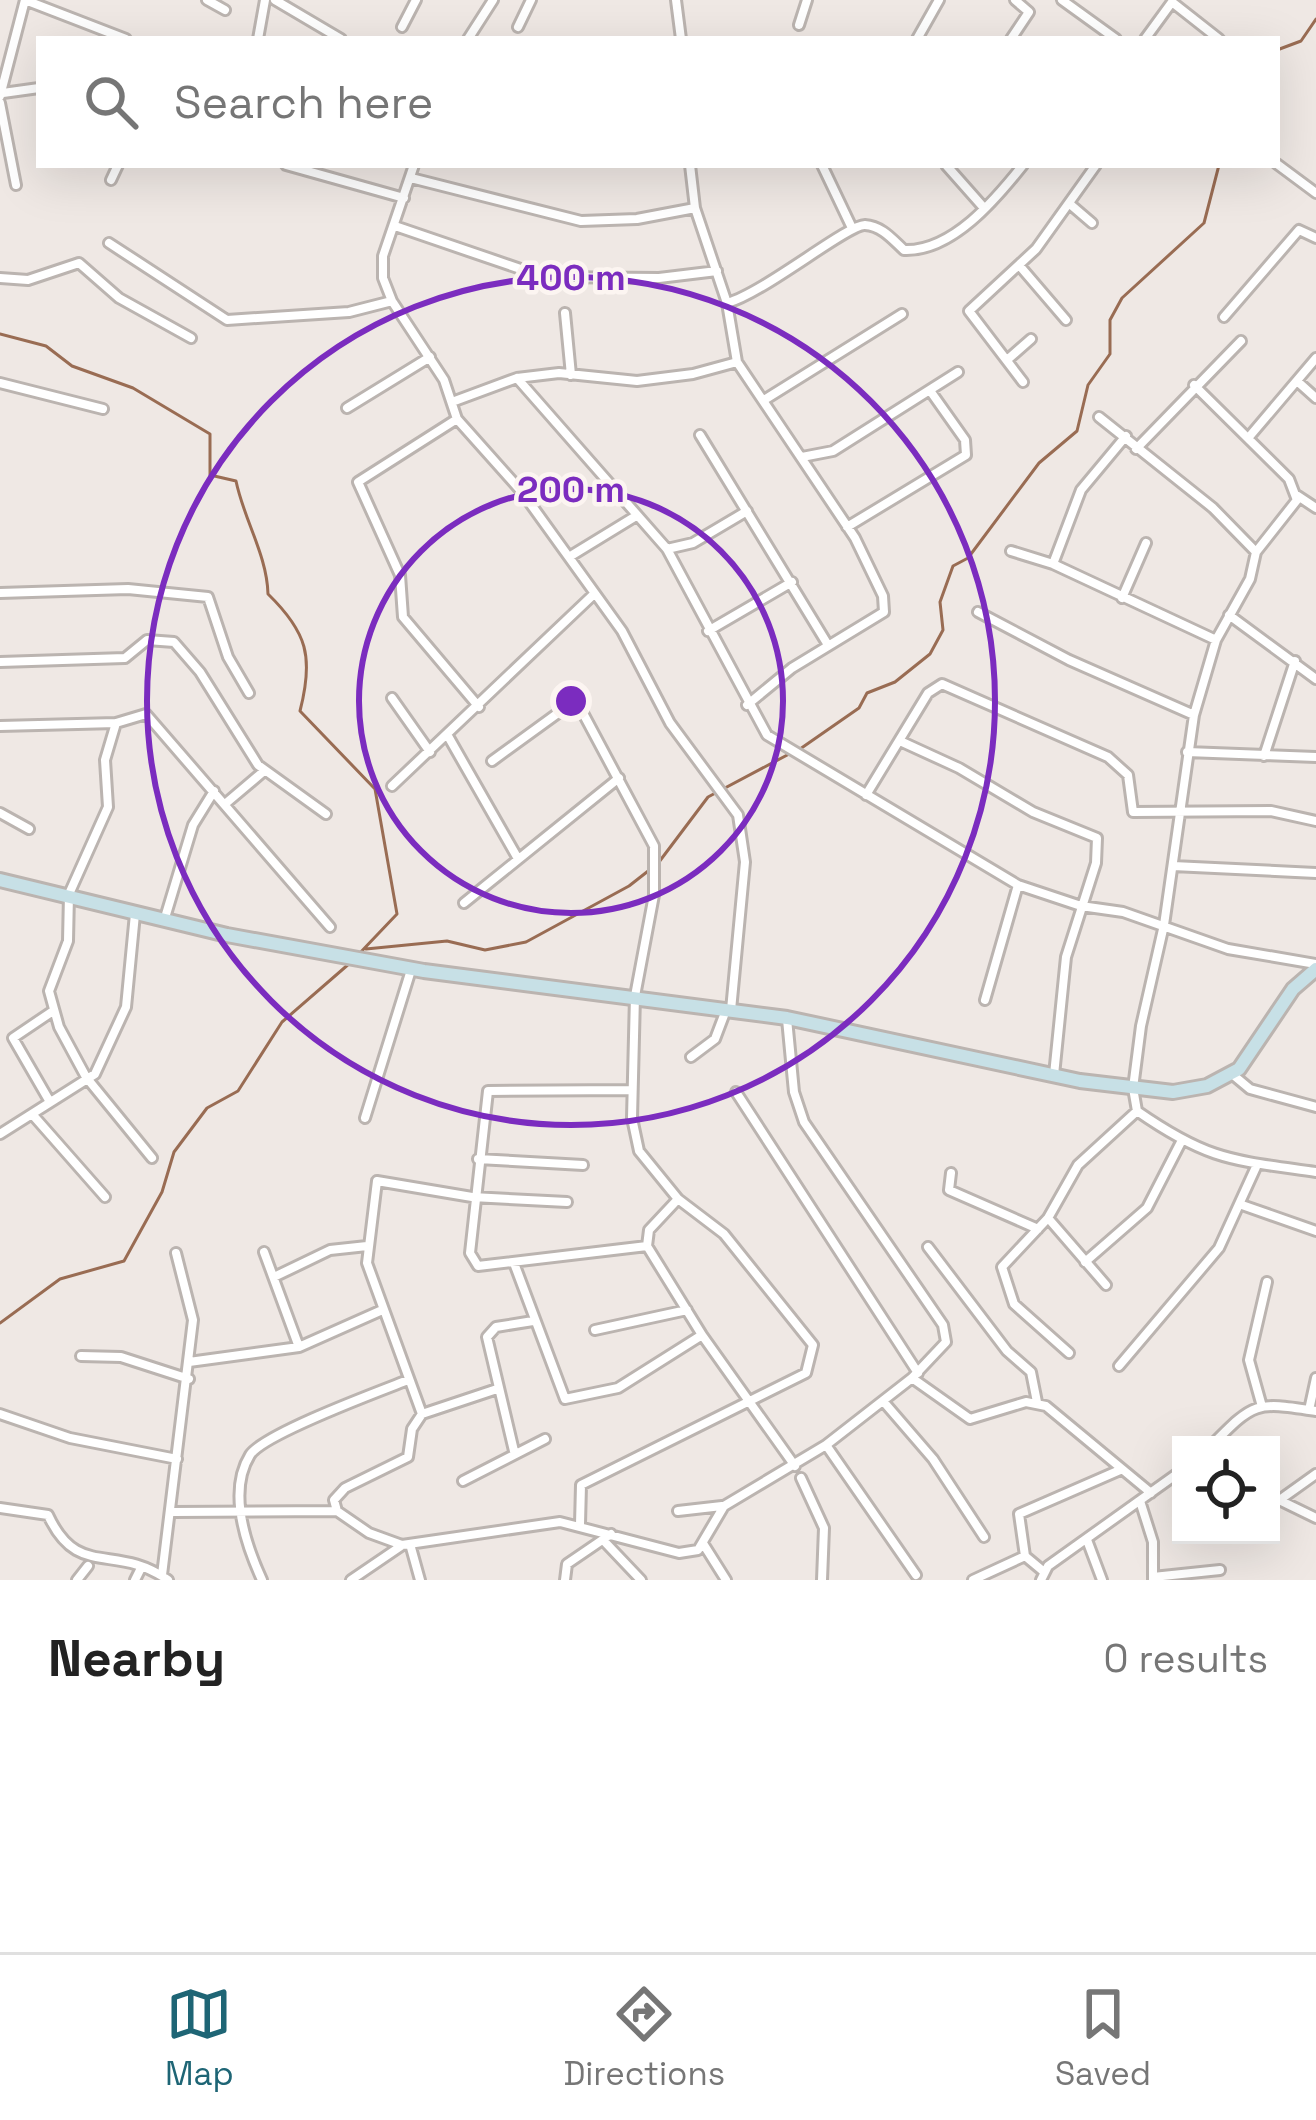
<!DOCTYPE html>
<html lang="en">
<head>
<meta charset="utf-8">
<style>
	body { margin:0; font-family:"Space Grotesk",sans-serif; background:#f6f6f6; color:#222 }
	.controls { position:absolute; right:36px; bottom:36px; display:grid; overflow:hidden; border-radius:0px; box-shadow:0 12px 48px #0002 }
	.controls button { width:108px; height:108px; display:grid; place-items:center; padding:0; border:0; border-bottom:3px solid #e0e0e0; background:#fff; color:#222; font:60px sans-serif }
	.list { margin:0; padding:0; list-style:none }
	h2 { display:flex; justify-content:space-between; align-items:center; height:156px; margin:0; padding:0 48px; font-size:51px }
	h2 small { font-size:39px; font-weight:400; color:#767676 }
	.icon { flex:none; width:66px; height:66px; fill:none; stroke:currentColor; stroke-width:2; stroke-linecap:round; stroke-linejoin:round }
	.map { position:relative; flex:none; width:1316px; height:1580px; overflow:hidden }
	.search { position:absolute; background:#fff; box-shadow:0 12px 48px #0002; left:36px; right:36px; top:36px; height:132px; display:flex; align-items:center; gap:30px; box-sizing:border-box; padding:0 42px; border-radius:0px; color:#767676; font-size:45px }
	.sheet { height:372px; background:#fff }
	nav { display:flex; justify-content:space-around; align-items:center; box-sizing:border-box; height:168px; border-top:3px solid #e0e0e0; background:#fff; font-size:33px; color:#767676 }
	nav a { display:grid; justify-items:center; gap:6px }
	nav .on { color:#1e6575 }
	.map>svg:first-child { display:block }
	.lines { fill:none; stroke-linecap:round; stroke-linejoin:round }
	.stream { stroke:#996c53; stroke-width:3 }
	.street-casing { stroke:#bbb4b0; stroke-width:14 }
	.secondary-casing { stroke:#bbb4b0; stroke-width:18 }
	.street { stroke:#fff; stroke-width:8 }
	.secondary { stroke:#c7e0e6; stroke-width:12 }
	.ring { fill:none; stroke:#7b2cbf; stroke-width:6 }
	.centre { fill:#7b2cbf; stroke:#fcf5f1; stroke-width:6 }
	.ring-label { font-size:36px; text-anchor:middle; font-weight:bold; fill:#7b2cbf; stroke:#fcf5f1; stroke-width:9; stroke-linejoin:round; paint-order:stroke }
</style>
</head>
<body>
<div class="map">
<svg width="1316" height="1580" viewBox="0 0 1316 1580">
	<rect width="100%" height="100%" fill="#efe8e4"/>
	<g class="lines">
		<path class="stream" d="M 1277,50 L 1301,41 L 1316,19
			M 0,334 L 46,346 L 72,366 L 133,388 L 210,434 L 210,475 L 236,481 C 244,520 267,555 268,594 C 307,632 314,657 300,711 L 375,789 L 397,914 L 357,956
			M 800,749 L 859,708 L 867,693 L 895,682 L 930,654 L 943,630 L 940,602 L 953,566 L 968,558 L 1039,463 L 1077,431 L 1088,385 L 1110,354 L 1110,320 L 1122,298 L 1204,223 L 1219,165
			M 659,862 L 708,797 L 791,753
			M 366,949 L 447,941 L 485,950 L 526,942 L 629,886 L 652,868
			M 0,1323 L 60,1279 L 124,1261 L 162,1192 L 174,1152 L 207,1108 L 238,1091 L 282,1022 L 350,963"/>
		<g class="street-casing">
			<path id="street" d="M 207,0 L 225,10
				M 275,0 L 341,39
				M 676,0 L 681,39
				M 1062,0 L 1116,39
				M 1172,2 L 1219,39
				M 799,25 L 807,0
				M 402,27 L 416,0
				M 518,27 L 531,0
				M 258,39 L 265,0
				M 468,39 L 493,0
				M 917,39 L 939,0
				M 1011,39 L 1029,12 L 1015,0
				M 1145,39 L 1172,2
				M 3,93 L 39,88
				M 0,96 L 25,0 L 126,39
				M 0,103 L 16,185
				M 1277,164 L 1316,193
				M 286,165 L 404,198
				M 414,165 L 383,256 L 383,278 L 392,301 L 444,380 L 457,419 L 522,492 L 622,631 L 670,723 L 738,815 L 745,862 L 731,1010
				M 690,165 L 695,208 L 727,303 L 737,362 L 855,538 L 883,596 L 884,612 L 792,668 L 747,705
				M 822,165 L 852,228
				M 946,165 L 984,208
				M 411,178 L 581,221 L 637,219 L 695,208
				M 111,180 L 118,165
				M 1071,205 L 1092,223
				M 395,226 L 544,277 L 659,278 L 717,271
				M 109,243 L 227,320 L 349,312 L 392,301
				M 1019,265 L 1066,320
				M 0,278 L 28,280 L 79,263 L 119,298 L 191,338
				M 727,303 C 764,293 848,224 865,225 C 882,226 893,240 904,250 C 952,252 996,199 1023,165
				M 565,313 L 571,375
				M 1224,317 L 1299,230 L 1316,238
				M 1007,360 L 1031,339
				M 517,378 L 667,549 L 767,735 L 1018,885 L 1081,906 L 1123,912 L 1228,949 L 1316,964
				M 1297,381 L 1316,398
				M 1023,382 L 969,311 L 1036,249 L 1096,165
				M 0,383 L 103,409
				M 764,400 L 902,314
				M 452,402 L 517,378 L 559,373 L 637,381 L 693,374 L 737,362
				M 347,408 L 430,357
				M 1099,417 L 1213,508 L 1256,552
				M 457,419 L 358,482 L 400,575 L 403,617 L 479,707
				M 700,435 L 828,645
				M 1126,436 L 1081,490 L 1053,564 L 1216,640
				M 1249,437 L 1316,358
				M 1136,449 L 1241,341
				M 802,457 L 833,451 L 958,372
				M 1298,496 L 1316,508
				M 847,527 L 966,455 L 965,440 L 931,392
				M 667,549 L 693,543 L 747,511
				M 1011,551 L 1053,564
				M 569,557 L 636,516
				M 0,593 L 128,589 L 208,597 L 228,657 L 249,693
				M 1122,598 L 1146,543
				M 978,612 L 1069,660 L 1194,715
				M 1229,615 L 1316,679
				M 708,631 L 792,582
				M 0,662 L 125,658 L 147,640 L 174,642 L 200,672 L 258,765 L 326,814
				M 392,698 L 430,752
				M 116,723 L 105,760 L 108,807 L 69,894 L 68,941 L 49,991 L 59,1027 L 86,1077 L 152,1158
				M 0,726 L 116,723 L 146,714 L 330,927
				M 448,736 L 517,857
				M 900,741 L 959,768 L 1033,812 L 1097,838 L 1096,863 L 1066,957 L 1054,1075
				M 1187,752 L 1316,757
				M 1264,756 L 1295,661
				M 492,761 L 576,700 L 654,846 L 654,895 L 635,996 L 632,1118 L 639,1151 L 678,1199 L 724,1234 L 813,1345 L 806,1373 L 581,1485 L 580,1524
				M 392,786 L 593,595
				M 866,795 L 928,693 L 942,684 L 1108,757 L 1128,775 L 1133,812 L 1271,811 L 1316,821
				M 225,804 L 264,771
				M 0,813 L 29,829
				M 1173,866 L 1316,873
				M 464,903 L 619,778
				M 164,921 L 193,825 L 214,791
				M 985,1000 L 1018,885
				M 691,1057 L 715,1039 L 726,1010
				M 1232,1074 L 1250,1089 L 1316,1107
				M 631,1090 L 488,1091 L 470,1253 L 478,1266 L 647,1246
				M 736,1092 L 918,1373
				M 50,1102 L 13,1038 L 53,1011
				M 1137,1111 C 1209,1161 1232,1160 1316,1172
				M 32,1114 L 105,1197
				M 365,1118 L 411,970
				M 0,1134 L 95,1074 L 126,1007 L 135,914
				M 478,1159 L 583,1165
				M 951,1173 L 949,1190 L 1038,1229
				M 678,1199 L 649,1230 L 647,1246 L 702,1335 L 795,1466
				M 1242,1205 L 1316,1231
				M 1048,1218 L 1106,1285
				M 928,1247 L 1007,1351 L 1031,1372 L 1037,1402
				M 264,1252 L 299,1347
				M 1085,1262 L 1147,1208 L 1181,1142
				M 514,1263 L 565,1399 L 618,1388 L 702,1335
				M 274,1277 L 330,1250 L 367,1246
				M 595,1330 L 687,1310
				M 1069,1353 L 1014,1304 L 1002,1267 L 1048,1218 L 1078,1165 L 1137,1111 L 1133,1088 L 1141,1026 L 1164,925 L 1194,715 L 1216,640 L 1250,579 L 1256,552 L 1297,500 L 1289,479 L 1194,385
				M 81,1356 L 121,1357 L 189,1379
				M 189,1362 L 299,1347 L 380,1311
				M 1119,1366 L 1219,1248 L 1256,1167
				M 912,1378 L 970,1419 L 1026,1402 L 1046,1406 L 1151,1493
				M 883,1401 L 933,1459 L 984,1537
				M 1261,1403 L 1249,1360 L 1267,1282
				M 1309,1410 L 1316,1378
				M 0,1414 L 70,1438 L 177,1459
				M 422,1414 L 367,1263 L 377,1181 L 472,1197 L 567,1202
				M 826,1445 L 916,1575
				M 1212,1445 C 1255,1401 1256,1402 1316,1411
				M 514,1451 L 487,1337 L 496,1327 L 533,1321
				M 801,1478 L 824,1528 L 822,1580
				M 463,1481 L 545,1439
				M 1271,1496 L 1316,1518
				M 1281,1499 L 1316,1474
				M 1140,1501 L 1153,1542 L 1153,1580
				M 0,1508 L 48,1515 C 78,1580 114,1542 168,1580
				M 337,1511 L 334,1500 L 345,1488 L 408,1457 L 412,1429 L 422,1414 L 497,1389
				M 678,1511 L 722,1506
				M 173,1512 L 337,1511 L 369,1533 L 402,1545 L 560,1522 L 679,1553 L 698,1550 L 724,1506 L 826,1445 L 912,1378 L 946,1342 L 943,1325 L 804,1122 L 794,1092 L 787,1019
				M 1087,1540 L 1102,1580
				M 604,1541 L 641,1580
				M 410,1544 L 420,1580
				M 704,1545 L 726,1580
				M 1043,1571 L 1025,1556 L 1019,1514 L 1120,1470
				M 162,1575 L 193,1320 L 176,1253
				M 1153,1577 L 1220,1570
				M 77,1580 L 88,1566
				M 135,1580 L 141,1568
				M 262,1580 C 246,1545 227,1492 250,1455 C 263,1434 380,1391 408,1380
				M 351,1580 L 401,1546
				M 565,1580 L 567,1564 L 611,1534
				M 973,1580 L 1025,1556
				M 1041,1580 L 1048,1566 L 1181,1471"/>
		</g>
		<g class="secondary-casing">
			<path id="secondary" d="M 0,880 L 227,935 L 424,971 L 787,1018 L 1080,1081 L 1173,1092 L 1207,1086 L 1239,1069 L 1293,989 L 1316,969"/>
		</g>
		<use href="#street" class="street"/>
		<use href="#secondary" class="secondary"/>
	</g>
	<g class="ring">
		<circle cx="571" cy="701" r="212"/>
		<circle cx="571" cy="701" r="424"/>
	</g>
	<circle cx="571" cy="701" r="18" class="centre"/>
	<g class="ring-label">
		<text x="571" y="290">400 m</text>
		<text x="571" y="502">200 m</text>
	</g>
</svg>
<div class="controls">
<button><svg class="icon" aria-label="locate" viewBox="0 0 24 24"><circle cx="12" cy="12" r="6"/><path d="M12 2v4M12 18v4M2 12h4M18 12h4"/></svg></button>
</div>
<div class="search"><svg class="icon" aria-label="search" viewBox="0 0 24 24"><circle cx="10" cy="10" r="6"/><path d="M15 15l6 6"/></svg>Search here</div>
</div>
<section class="sheet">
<h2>Nearby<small>0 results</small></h2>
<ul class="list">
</ul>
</section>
<nav>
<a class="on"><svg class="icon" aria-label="map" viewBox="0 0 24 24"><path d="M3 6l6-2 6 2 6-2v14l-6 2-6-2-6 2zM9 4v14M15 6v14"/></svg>Map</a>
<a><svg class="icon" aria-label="directions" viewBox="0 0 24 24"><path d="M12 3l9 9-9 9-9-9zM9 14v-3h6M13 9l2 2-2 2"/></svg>Directions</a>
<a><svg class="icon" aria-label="saved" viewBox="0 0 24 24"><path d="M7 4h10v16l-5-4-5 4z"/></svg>Saved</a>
</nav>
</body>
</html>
